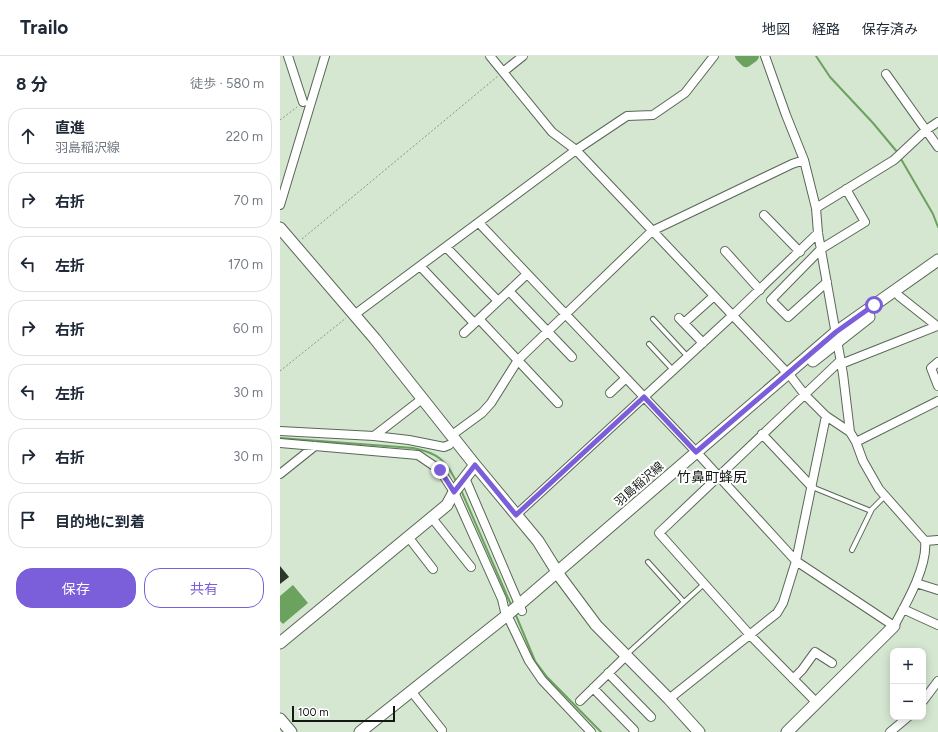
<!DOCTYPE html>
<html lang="ja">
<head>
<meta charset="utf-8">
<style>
	body { margin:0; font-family:Figtree,"Noto Sans JP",sans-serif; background:#f2f2f3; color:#1f2937 }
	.controls { position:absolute; right:12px; bottom:12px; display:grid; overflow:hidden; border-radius:8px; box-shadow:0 2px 10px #0003 }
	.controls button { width:36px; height:36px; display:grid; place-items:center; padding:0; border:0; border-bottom:1px solid #e0e1e3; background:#fff; color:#1f2937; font:20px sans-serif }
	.scale { position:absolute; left:12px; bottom:10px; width:103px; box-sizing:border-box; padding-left:4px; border:2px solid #131912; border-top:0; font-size:11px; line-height:14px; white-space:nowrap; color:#131912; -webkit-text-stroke:3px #fff; paint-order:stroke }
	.stop { position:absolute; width:12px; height:12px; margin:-9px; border:3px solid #7b5fda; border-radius:50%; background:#fff }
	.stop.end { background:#7b5fda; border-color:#fff; box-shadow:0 1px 4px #0008 }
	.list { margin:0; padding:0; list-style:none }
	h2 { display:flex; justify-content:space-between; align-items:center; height:52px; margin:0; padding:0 16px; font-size:17px }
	h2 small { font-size:13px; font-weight:400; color:#747a83 }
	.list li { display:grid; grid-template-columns:26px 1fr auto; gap:12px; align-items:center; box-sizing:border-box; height:56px; margin:0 8px 8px; padding:0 8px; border:1px solid #e0e1e3; border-radius:16px }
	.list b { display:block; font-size:15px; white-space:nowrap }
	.list p { margin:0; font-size:13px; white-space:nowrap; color:#747a83 }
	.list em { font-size:13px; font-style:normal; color:#747a83 }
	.actions { display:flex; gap:8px; padding:12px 16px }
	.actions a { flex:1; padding:9px 0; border:1px solid #7b5fda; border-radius:16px; text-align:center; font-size:14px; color:#7b5fda }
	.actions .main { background:#7b5fda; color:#fff }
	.icon { flex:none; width:22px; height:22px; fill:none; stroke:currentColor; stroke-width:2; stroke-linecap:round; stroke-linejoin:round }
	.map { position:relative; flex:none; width:658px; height:676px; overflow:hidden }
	header { display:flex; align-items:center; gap:24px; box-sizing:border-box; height:56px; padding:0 20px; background:#fff; border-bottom:1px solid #e0e1e3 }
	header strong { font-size:19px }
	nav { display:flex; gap:22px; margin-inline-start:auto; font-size:14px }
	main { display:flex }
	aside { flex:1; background:#fff }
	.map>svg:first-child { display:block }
	.water { fill:#6aa25e }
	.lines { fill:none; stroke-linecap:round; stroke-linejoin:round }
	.stream { stroke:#6aa25e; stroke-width:2 }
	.river { stroke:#6aa25e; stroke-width:12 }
	.building { fill:#2a3827 }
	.lane-casing { stroke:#596856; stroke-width:6 }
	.street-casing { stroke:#596856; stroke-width:10 }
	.secondary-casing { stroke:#596856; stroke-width:13 }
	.path { stroke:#8a9687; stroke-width:1; stroke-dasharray:2 2; stroke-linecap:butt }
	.lane { stroke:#fff; stroke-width:4 }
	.street { stroke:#fff; stroke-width:8 }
	.secondary { stroke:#fff; stroke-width:11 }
	.route { stroke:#7b5fda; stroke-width:5 }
	.labels { text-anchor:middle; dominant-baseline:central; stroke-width:4; stroke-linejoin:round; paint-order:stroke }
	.street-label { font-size:12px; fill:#131912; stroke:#fff }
	.quarter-label { font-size:14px; fill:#131912; stroke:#fff }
</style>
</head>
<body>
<header>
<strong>Trailo</strong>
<nav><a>地図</a><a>経路</a><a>保存済み</a></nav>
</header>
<main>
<aside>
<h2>8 分<small>徒歩 · 580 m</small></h2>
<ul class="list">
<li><svg class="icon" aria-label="ahead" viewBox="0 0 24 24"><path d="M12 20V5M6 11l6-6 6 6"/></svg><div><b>直進</b><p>羽島稲沢線</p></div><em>220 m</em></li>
<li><svg class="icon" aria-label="right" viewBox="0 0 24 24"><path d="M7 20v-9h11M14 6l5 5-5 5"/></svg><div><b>右折</b></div><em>70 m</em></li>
<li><svg class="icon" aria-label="left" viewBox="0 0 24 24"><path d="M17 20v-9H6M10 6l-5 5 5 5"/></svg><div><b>左折</b></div><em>170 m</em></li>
<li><svg class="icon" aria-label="right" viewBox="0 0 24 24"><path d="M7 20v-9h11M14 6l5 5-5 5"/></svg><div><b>右折</b></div><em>60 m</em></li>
<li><svg class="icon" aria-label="left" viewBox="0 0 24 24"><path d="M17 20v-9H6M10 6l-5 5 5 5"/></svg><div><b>左折</b></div><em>30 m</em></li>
<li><svg class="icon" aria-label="right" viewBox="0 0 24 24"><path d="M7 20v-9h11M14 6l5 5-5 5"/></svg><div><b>右折</b></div><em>30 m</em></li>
<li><svg class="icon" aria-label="arrive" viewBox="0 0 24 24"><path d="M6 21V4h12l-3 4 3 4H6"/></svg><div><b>目的地に到着</b></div></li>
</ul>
<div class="actions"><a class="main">保存</a><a>共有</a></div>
</aside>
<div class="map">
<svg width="658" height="676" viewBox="0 0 658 676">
	<rect width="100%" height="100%" fill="#d5e6d1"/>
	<path class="water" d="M 13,529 L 28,547 L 3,568 L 0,565 L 0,540 Z"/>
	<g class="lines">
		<path class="stream" d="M 536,0 L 550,21 L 593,67 L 618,97
			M 621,103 L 653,158 L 658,171
			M 0,382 L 133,392 C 158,397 166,404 177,427
			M 181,434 L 232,551
			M 235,557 L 255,605 L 267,621 L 321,676"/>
		<path class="river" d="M 461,0 L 466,5 L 473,0"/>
	</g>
	<path class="building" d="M 0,510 L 9,521 L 0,528 Z"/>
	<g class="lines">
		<g class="lane-casing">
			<path id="lane" d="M 373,263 L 408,301
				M 369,288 L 393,314
				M 532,431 L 591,455
				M 572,494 L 592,453 L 605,440
				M 368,506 L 404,546
				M 346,599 L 424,528"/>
		</g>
		<g class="street-casing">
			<path id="street" d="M 8,0 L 23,46
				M 485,0 L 506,59 L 524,104 L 536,152 L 538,177 L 563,318 L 570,376
				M 223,16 L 243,0
				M 606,18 L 658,91
				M 0,149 L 45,0
				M 536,152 L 614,104 L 646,74 L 658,66
				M 484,159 L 520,196
				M 199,167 L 421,401 L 516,505 L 614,570 C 626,548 648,510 645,485 L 599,433 L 583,405 L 576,386 L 570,376 L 546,360 L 525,339 L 512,322 L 296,94 L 272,76 L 210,0
				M 166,191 L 218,245
				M 445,195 L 480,234
				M 140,210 L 194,267
				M 547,226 L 508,261 L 491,244 L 541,193 L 585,166 L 566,133
				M 229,235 L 292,301
				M 74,259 L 296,94 L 347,60 L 373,59 L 405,37 L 434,0
				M 399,262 L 423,287
				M 199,263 L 278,347
				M 404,267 L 434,240
				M 184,277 L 247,218
				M 658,306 L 651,312 L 658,330
				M 561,308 L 657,270 L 619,240
				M 330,337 L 346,322
				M 0,375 L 94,380 L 142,343
				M 482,378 L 532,431
				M 172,379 L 202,357 L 211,347 L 238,304 L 372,175 L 512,108 L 524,104
				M 94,380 L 129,384 L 164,391 L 169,389
				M 576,386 L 658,345
				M 0,387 L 138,399 L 160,414 L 174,436 L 222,543 L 226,560 L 230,565 L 249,605 L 262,624 L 311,676
				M 0,418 L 35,390
				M 185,422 L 242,555
				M 236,459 L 453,259 L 538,177
				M 152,462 L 191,511
				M 129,482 L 153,513
				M 645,485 L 658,484
				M 636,527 L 658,534
				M 623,553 L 658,569
				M 328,617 L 371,661
				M 513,623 L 522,614 L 535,596 L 552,607
				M 313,632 L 354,674
				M 131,635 L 162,674
				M 389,643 L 497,557 L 503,547 L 516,505 L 546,360
				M 300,645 L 346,600
				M 643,645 L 658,625
				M 537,647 L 470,579 L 379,477 L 561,304
				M 610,676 L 628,661"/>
		</g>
		<g class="secondary-casing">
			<path id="secondary" d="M 0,172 L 95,283 L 195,409 L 258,485 L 281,522 L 316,569 L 389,643 L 419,676
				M 533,305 L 589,261
				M 0,587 L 167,449 L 174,436 L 195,409
				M 0,663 L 11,676
				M 80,676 L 226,560 L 556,276 L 658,204
				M 507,676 L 614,570"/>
		</g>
		<path class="path" d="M 0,64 L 17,51
			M 22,183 L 218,20
			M 0,315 L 66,262"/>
		<use href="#lane" class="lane"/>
		<use href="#street" class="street"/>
		<use href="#secondary" class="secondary"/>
	</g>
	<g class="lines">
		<path class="route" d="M 160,414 L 174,436 L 195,409 L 236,459 L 364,341 L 416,396 L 556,276 L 594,249"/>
	</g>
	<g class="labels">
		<g class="street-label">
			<text transform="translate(359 428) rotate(-41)">羽島稲沢線</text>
		</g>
		<g class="quarter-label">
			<text x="432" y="421">竹鼻町蜂尻</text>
		</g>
	</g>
</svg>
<div class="controls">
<button>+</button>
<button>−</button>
</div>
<div class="scale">100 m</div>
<div class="stop" style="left:594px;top:249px"></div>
<div class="stop end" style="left:160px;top:414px"></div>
</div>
</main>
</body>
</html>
